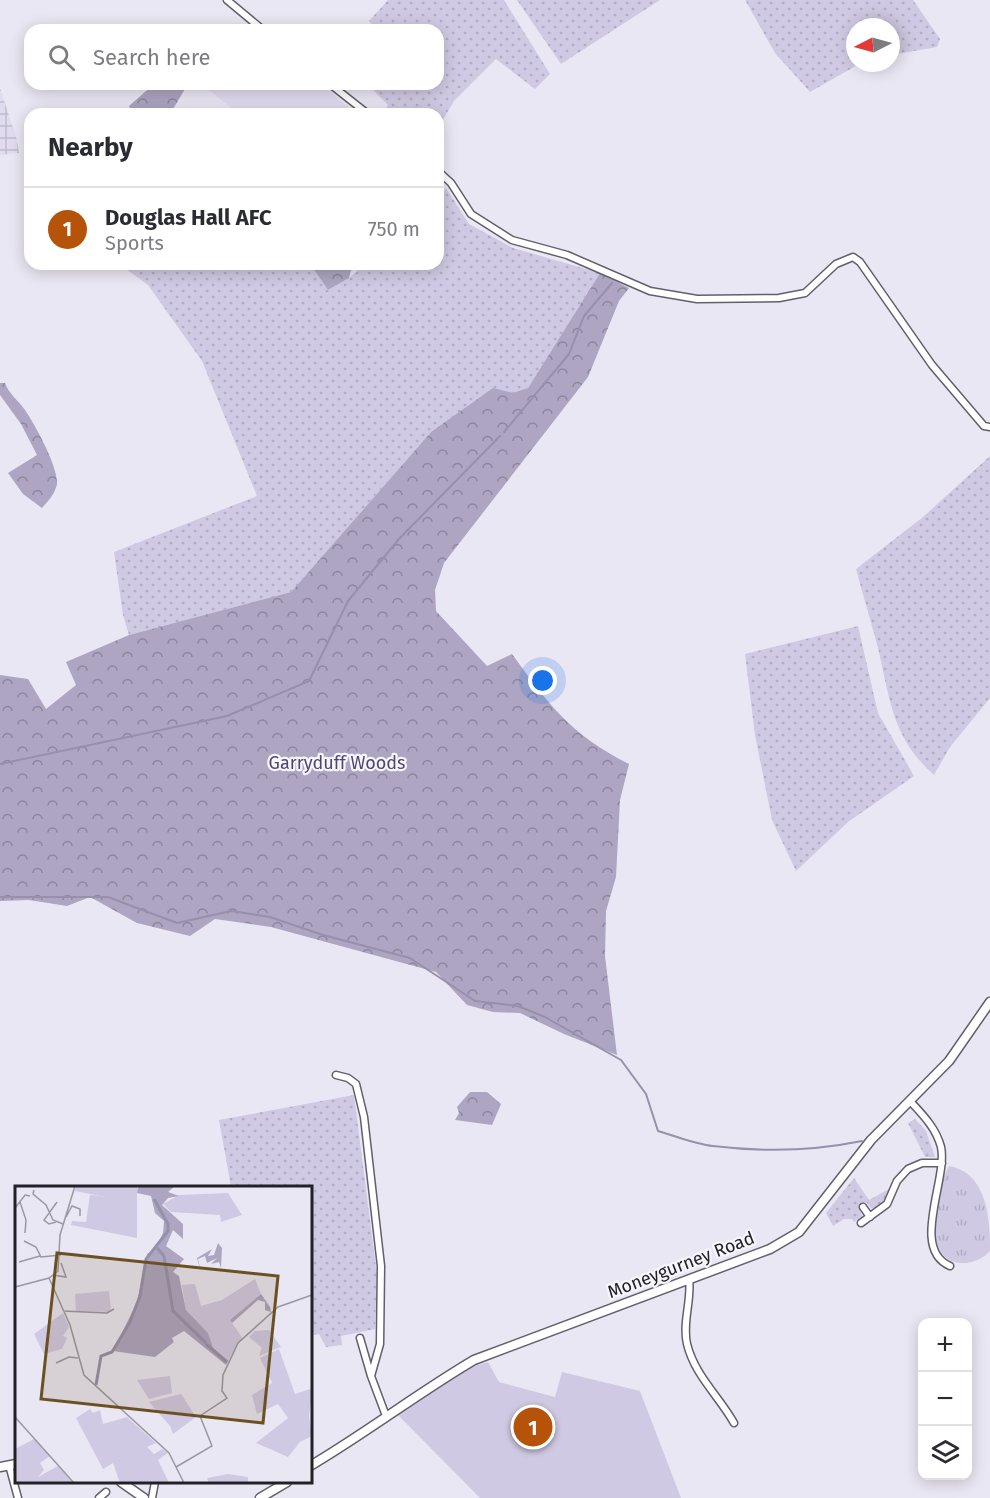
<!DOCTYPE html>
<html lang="en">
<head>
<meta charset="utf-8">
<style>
	body { margin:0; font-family:"Fira Sans",sans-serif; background:#f7f7f7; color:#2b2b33 }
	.controls { position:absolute; right:18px; bottom:18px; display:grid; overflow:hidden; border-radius:12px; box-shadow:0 3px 15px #0003 }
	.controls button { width:54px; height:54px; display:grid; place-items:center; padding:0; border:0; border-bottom:2px solid #e1e1e2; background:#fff; color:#2b2b33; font:30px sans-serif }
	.compass { position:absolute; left:846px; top:18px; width:54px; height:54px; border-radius:50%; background:#fff; box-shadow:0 3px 15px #0003; rotate:264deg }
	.you { position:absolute; left:543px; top:681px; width:21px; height:21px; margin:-15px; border:4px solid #fff; border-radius:50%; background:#1a73e8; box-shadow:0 0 0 9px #1a73e833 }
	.badge { display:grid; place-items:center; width:39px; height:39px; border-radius:50%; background:#b45309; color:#fff; font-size:20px; font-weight:700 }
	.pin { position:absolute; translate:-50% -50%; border:3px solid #fff; box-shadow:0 2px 6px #0006 }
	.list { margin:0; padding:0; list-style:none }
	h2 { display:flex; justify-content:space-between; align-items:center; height:78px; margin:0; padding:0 24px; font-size:26px }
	h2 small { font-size:20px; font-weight:400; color:#7c7c81 }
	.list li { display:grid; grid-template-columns:39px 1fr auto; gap:18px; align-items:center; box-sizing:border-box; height:84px; padding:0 24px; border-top:2px solid #e1e1e2 }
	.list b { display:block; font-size:22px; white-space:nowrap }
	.list p { margin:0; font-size:20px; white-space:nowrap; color:#7c7c81 }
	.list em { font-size:20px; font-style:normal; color:#7c7c81 }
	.icon { flex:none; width:33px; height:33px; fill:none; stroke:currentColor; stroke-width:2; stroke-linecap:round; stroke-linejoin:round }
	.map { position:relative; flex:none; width:990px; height:1498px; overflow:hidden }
	.search { position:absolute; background:#fff; box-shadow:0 3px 15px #0003; left:24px; top:24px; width:420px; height:66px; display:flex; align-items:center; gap:15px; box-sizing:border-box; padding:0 21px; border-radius:18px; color:#7c7c81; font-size:22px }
	.panel { position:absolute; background:#fff; box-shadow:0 3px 15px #0003; left:24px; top:108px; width:420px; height:162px; border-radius:18px }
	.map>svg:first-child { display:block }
	.built { fill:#e0dbef }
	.industrial { fill:url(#industrial-grid) }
	.grass { fill:url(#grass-dots) }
	.forest { fill:url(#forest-crowns) }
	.park { fill:url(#park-tufts) }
	.pitch { fill:#d0c9e3 }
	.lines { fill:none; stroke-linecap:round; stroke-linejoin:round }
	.stream { stroke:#9790ab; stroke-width:2 }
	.street-casing { stroke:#625f6b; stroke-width:9 }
	.secondary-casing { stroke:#625f6b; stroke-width:11 }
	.street { stroke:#fff; stroke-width:6 }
	.secondary { stroke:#fff; stroke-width:8 }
	.labels { text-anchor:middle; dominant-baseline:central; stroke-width:4.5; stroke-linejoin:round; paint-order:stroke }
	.park-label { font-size:18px; fill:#534570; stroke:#f7f5fd }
	.street-label { font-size:18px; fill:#222125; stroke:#f7f5fd }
	.inset-river { fill:none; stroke:#9790ab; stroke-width:3 }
	.inset-road { fill:none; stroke:#9a98a1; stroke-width:1.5 }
	.view { fill:#6b5022; fill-opacity:0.15; stroke:#6b5022; stroke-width:3 }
	.inset-edge { fill:none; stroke:#222125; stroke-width:3 }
</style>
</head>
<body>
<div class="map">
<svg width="990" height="1498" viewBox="0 0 990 1498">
	<defs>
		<pattern id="industrial-grid" width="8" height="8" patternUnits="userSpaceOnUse" patternTransform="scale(1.5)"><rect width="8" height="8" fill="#e0dbef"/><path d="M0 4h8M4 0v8" fill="none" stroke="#c0bccd"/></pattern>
		<pattern id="grass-dots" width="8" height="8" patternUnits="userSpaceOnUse" patternTransform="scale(1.5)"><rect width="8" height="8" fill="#d0c9e3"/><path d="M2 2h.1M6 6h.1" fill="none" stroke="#b2acc3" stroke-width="1.8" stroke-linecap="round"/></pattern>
		<pattern id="forest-crowns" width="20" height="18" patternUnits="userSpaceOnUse" patternTransform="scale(1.5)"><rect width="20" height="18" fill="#ada5c1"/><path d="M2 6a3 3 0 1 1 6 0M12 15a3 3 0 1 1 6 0" fill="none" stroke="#8c869d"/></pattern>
		<pattern id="park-tufts" width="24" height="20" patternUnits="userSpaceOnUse" patternTransform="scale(1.5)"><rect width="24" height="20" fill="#d0c9e3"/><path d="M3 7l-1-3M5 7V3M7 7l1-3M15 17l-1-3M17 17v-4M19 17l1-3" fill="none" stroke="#b2acc3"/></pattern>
	</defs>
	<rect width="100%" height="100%" fill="#eae7f4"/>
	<path class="built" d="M 201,84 L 321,84 L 348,107 L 342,114 L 239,114 Z"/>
	<path class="industrial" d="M 0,88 L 17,140 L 19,153 L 0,155 Z"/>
	<path class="grass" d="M 388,0 L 504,0 L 550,74 L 535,89 L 496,59 L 454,101 L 438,128 L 438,114 L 383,114 L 388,105 L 374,91 L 376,84 L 438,84 L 438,30 L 378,30 L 369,21 Z
		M 517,0 L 660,0 L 561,64 Z
		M 745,0 L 913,0 L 940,39 L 937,47 L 891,55 L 891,27 L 855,27 L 855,63 L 861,63 L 810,92 L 775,53 Z
		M 446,188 L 469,224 L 513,248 L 600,273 L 528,388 L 431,432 L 291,592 L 129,635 L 123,615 L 114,552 L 257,496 L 202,361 L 148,285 L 119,264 L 310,264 L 328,290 L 349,278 L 365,264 L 438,264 L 438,196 Z
		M 990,456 L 990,698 L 950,747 L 934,775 C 892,738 890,699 878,648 C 871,622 863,595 856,569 L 923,517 Z
		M 858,626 L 878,713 L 914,776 L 848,822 L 796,871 L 772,820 L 755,735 L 745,654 Z
		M 354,1095 L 377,1275 L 375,1329 L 341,1336 L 342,1345 L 326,1347 L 319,1334 L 311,1335 L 310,1188 L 231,1187 L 219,1120 Z
		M 915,1119 L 926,1131 L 935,1157 L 925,1157 L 908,1123 Z
		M 854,1178 L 869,1200 L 889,1189 L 885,1199 L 875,1208 L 871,1208 L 866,1202 L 859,1207 L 862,1216 L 854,1222 L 852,1219 L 844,1219 L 833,1226 L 826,1213 Z"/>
	<path class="forest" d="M 154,84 L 188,84 L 173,109 L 174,114 L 133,114 L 129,106 Z
		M 310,264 L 348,264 L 352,267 L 349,278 L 328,290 Z
		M 600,273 L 629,288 L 619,301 L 588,377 L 444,563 L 435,590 L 436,611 L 487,666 L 512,654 C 550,706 570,734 629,764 L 620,800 L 616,877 L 606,911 L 605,956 L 617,1055 L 564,1034 L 520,1013 L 493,1012 L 467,1005 L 436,972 L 271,927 L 215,919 L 190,936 L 137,923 L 90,897 L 67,906 L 29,900 L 0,901 L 0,675 L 28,679 L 46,709 L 76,685 L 66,662 L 129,635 L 291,592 L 431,432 L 493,388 L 513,393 L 528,388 Z
		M 0,383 L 5,383 C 9,394 18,400 25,410 C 35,425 58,466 57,484 C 55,494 48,501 42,508 L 23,494 L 8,473 L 37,455 L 21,424 L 0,395 Z
		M 470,1092 L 487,1092 L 501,1104 L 492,1125 L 455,1120 L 459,1113 L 457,1107 Z"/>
	<path class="park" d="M 949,1166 C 988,1173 990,1221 990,1251 C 983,1259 971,1264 960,1263 C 919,1259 936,1190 949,1166 Z"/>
	<path class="pitch" d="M 488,1362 L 499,1382 L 555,1397 L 562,1372 L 640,1391 L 681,1498 L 480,1498 L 397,1414 L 467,1368 Z"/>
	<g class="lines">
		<path class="stream" d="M 504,432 L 569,354 L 584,316 L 612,283
			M 0,764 L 227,716 L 309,681 L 348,601 L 398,540 L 500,436
			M 0,897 L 108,897 L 177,923 L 231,911 L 270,917 L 323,935 L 410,958 L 475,1001 L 518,1006 L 545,1017 L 621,1060 L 646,1094 L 658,1131 C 676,1136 695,1144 713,1146 C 762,1152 813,1151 862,1141"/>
		<g class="street-casing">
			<path id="street" d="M 227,0 L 263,30
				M 330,84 L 368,114
				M 438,171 L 451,183 L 471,214 L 512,240 L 567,255 L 650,291 L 697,299 L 779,298 L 805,293 L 836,264 L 853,257 L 860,262 L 932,365 L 984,426 L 990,427
				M 336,1075 L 348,1078 L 356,1084 L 364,1117 L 381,1266 L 380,1344 L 371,1376 L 386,1416
				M 910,1101 C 923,1115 936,1128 941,1147 C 948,1179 910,1249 950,1266
				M 863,1207 L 870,1217
				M 861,1223 L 887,1204 L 897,1181 L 908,1169 L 922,1163 L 942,1163
				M 689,1279 C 692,1300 682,1322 687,1344 C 695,1376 719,1396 734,1423
				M 360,1338 L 371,1376
				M 9,1465 L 18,1498
				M 99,1498 L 106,1492
				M 152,1498 L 155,1482"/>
		</g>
		<g class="secondary-casing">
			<path id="secondary" d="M 310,1466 C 366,1433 418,1393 474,1360 L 770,1249 L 799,1232 L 871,1140 L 949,1061 L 990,1002
				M 0,1467 L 16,1464
				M 121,1482 L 144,1498
				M 260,1498 L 287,1482"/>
		</g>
		<use href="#street" class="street"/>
		<use href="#secondary" class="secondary"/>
	</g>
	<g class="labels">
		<g class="park-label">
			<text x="337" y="763">Garryduff Woods</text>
		</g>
		<g class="street-label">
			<text transform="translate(681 1265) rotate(-21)">Moneygurney Road</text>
		</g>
	</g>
	<g transform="translate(15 1186)">
		<rect width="297" height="297" fill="#eae7f4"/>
		<path d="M 96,0 L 122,0 L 122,52 L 56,39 L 57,35 L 71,36 L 75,9 L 93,11 ZM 213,7 L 227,29 L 206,36 L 205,29 L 156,26 L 148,18 L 164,9 ZM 240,93 L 246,108 L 215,134 L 228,153 L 223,156 L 213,175 L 197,162 L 193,147 L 171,124 L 167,99 L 180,98 L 186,120 L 207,114 ZM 94,105 L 96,126 L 61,125 L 60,108 ZM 254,144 L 266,161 L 244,170 L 247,162 L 234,151 L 240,145 ZM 264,163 L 280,208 L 295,203 L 297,207 L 294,230 L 297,250 L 285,256 L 273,271 L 241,257 L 273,232 L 263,218 L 242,228 L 237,209 L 257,197 L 245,172 ZM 155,190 L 157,207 L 134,213 L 122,194 ZM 166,208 L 181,231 L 158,248 L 155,240 L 134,216 ZM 75,223 L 78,227 L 85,224 L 88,238 L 112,231 L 141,257 L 132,261 L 139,268 L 147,263 L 153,267 L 143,274 L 154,297 L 105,297 L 98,277 L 88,283 L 61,232 ZM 19,253 L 35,270 L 25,277 L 29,284 L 23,291 L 43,280 L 58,297 L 0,297 L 0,263 ZM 213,288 L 233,291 L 233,297 L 194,297 L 192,292 Z" fill="#d0c9e3"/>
		<path d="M 123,0 L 160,0 L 153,6 L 164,10 L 153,12 L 147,19 L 168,38 L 168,53 L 158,44 L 151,60 L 169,73 L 158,86 L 164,90 L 171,124 L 193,147 L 198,162 L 213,175 L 211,179 L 169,145 L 157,152 L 159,156 L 140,171 L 98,165 L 122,116 L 132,68 L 141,62 L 148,47 L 149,35 L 140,27 L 136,10 L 122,7 ZM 203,57 L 207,62 L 206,82 L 204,76 L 196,78 L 202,72 L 192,77 L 190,70 L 183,73 L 186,86 L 182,72 L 197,63 L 193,70 L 199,69 ZM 246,108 L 255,121 L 256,126 L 250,124 L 250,116 L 243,114 L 217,137 L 215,134 Z" fill="#ada5c1"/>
		<path d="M 61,0 L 122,0 L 121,17 L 60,5 ZM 48,127 L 54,141 L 48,150 L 52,152 L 47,163 L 29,168 L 19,148 Z" fill="#d0c9e3"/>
		<path class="inset-river" d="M 142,62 L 149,70 L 158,125 L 191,157M 191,158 L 212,176M 81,199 L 86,170 L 97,166 L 115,136 L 125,110 L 131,73 L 153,45 L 153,38 L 139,13"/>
		<path class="inset-road" d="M 19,4 L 18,8 L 31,19 L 38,34 L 48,38M 5,16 L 11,34 L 10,47M 0,22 L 10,9 L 15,10M 297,29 L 297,87M 51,31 L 57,20 L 65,23 L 65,30M 41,36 L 34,38 L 29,34 L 42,16M 9,55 L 21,61 L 26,71 L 46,69M 4,76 L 25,70M 38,89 L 51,91 L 46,77M 34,92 L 55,139 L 69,189 L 154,267 L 169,297M 0,101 L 34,92 L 43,85 L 45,49 L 60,0M 48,125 L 92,127 L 99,123M 41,177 L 54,171 L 63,172M 0,231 L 59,297M 161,281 L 197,260 L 185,230 L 212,212 L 207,205 L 208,189 L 223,157 L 263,121 L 297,109"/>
		<path class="view" d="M 42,67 L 263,90 L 248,237 L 26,213 Z"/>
		<rect width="297" height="297" class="inset-edge"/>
	</g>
</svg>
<div class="controls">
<button>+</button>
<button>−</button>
<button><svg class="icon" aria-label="layers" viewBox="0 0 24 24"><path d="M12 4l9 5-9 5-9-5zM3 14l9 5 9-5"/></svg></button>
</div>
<svg class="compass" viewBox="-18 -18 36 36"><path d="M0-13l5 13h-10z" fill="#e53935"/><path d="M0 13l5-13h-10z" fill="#7c7c81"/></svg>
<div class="you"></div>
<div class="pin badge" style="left:533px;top:1427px">1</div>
<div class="search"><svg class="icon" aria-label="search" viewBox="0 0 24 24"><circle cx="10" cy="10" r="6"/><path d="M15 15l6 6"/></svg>Search here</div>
<section class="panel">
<h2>Nearby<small></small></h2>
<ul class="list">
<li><span class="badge">1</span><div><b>Douglas Hall AFC</b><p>Sports</p></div><em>750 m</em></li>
</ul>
</section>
</div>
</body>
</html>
